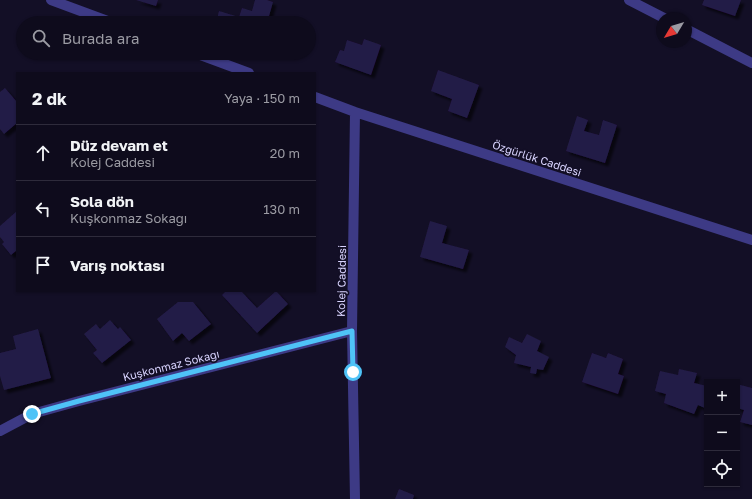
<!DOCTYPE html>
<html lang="tr">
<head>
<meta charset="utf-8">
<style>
	body { margin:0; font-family:"Golos Text",sans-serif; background:#171425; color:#f1f3f6 }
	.controls { position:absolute; right:12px; bottom:12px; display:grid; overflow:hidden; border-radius:0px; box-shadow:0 1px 3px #0004 }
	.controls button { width:36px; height:36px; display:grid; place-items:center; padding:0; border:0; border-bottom:1px solid #2e2b3b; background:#0e0b1c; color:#f1f3f6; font:20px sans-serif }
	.compass { position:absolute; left:656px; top:12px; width:36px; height:36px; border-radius:50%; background:#0e0b1c; box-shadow:0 1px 3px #0004; rotate:232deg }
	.stop { position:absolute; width:12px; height:12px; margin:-9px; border:3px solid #4fc3f7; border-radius:50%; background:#fff }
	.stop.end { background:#4fc3f7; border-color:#fff; box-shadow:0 1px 4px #0008 }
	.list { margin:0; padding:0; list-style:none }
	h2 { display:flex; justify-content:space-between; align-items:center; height:52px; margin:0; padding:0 16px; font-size:17px }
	h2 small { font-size:13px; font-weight:400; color:#9b9ba3 }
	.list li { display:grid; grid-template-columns:26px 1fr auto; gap:12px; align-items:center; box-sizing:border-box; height:56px; padding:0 16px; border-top:1px solid #2e2b3b }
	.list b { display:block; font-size:15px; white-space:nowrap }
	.list p { margin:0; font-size:13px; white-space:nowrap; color:#9b9ba3 }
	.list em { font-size:13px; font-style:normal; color:#9b9ba3 }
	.icon { flex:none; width:22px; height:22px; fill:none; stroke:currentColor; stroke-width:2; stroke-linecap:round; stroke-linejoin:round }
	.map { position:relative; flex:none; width:752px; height:499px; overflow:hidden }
	.search { position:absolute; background:#0e0b1c; box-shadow:0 1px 3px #0004; left:16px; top:16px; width:300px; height:44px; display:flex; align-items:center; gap:10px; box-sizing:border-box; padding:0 14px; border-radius:22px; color:#9b9ba3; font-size:15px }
	.panel { position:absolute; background:#0e0b1c; box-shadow:0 1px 3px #0004; left:16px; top:72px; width:300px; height:220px; border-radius:0px }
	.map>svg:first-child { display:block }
	.building { fill:#241b47; filter:url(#shadow) }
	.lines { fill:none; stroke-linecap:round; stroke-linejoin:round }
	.minor { stroke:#3d3a85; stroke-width:10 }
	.route { stroke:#4fc3f7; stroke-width:5 }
	.labels { text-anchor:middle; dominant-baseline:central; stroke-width:3.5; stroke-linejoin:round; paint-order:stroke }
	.street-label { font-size:11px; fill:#d9d4ff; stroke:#130f26 }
</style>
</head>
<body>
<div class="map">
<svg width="752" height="499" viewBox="0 0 752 499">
	<defs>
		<filter id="shadow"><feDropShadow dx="3.5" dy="3.5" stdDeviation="1" flood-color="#0009"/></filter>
	</defs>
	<rect width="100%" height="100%" fill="#130f26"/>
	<path class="building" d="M 136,0 L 158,0 L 156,6 Z
		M 255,0 L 267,0 L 273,2 L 267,23 L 216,23 L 219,11 L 239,17 L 242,8 L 252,11 Z
		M 704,0 L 741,0 L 735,16 L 702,5 Z
		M 364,39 L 381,45 L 371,75 L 335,62 L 340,50 L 344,51 L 347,40 L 362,45 Z
		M 438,70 L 479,85 L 467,118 L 448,111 L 452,99 L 431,91 Z
		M 5,88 L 17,102 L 17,123 L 4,134 L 0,129 L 0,92 Z
		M 577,116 L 588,120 L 584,131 L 599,135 L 603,120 L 617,125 L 605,163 L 566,151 Z
		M 17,211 L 17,250 L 11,255 L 2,244 L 4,242 L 0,237 L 0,226 Z
		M 430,221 L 447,226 L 442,243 L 469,250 L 463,269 L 420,257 Z
		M 226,291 L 241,291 L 257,308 L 276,291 L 288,304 L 257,333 L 222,295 Z
		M 178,302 L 193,302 L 211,324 L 189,341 L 182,333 L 173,341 L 157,319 Z
		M 110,320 L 118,329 L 120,327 L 131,340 L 102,363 L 93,353 L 97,350 L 84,334 L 96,324 L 100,329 Z
		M 38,329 L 51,378 L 4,390 L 0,376 L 0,353 L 16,349 L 13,336 Z
		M 527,334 L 541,341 L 537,351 L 549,357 L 543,370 L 537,369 L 536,374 L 530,373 L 531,367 L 514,363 L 516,355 L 505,347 L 509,337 L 522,343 Z
		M 592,353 L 606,358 L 608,353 L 623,359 L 618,374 L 624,376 L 618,394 L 582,382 Z
		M 679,369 L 697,373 L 694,383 L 707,386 L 707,409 L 698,405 L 694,414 L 664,403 L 666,394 L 655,391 L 660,371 L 678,375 Z
		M 737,384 L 752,388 L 752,425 L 740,422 L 744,410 L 737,408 Z
		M 399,489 L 414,495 L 413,499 L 395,499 Z"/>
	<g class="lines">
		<path class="minor" d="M 51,0 L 113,23
			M 629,0 L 664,18
			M 686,29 L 752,63
			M 195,53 L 249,73
			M 315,97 L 355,112 L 752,240
			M 355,112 L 352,331 L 355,499
			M 0,431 L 32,414 L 79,401 L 352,331"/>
	</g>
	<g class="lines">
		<path class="route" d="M 32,414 L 79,401 L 352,331 L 353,372"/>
	</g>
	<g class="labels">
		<g class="street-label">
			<text transform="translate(537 158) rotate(18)">Özgürlük Caddesi</text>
			<text transform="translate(341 281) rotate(-89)">Kolej Caddesi</text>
			<text transform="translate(171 365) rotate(-14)">Kuşkonmaz Sokağı</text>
		</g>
	</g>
</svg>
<div class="controls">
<button>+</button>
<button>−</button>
<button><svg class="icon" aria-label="locate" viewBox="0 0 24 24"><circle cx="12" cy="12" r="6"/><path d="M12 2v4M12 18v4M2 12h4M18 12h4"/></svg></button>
</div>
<svg class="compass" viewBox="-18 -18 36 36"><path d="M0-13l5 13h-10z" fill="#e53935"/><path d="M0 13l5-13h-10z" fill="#9b9ba3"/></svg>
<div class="stop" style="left:353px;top:372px"></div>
<div class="stop end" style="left:32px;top:414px"></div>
<div class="search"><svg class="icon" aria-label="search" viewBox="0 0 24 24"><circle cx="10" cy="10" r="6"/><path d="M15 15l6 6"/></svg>Burada ara</div>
<section class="panel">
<h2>2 dk<small>Yaya · 150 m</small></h2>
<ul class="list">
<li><svg class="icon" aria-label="ahead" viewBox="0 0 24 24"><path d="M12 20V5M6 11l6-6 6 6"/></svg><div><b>Düz devam et</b><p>Kolej Caddesi</p></div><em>20 m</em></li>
<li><svg class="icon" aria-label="left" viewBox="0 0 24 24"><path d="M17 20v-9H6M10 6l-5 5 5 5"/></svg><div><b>Sola dön</b><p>Kuşkonmaz Sokağı</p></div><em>130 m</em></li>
<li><svg class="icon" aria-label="arrive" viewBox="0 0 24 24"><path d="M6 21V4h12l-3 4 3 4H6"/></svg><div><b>Varış noktası</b></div></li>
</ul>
</section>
</div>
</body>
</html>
